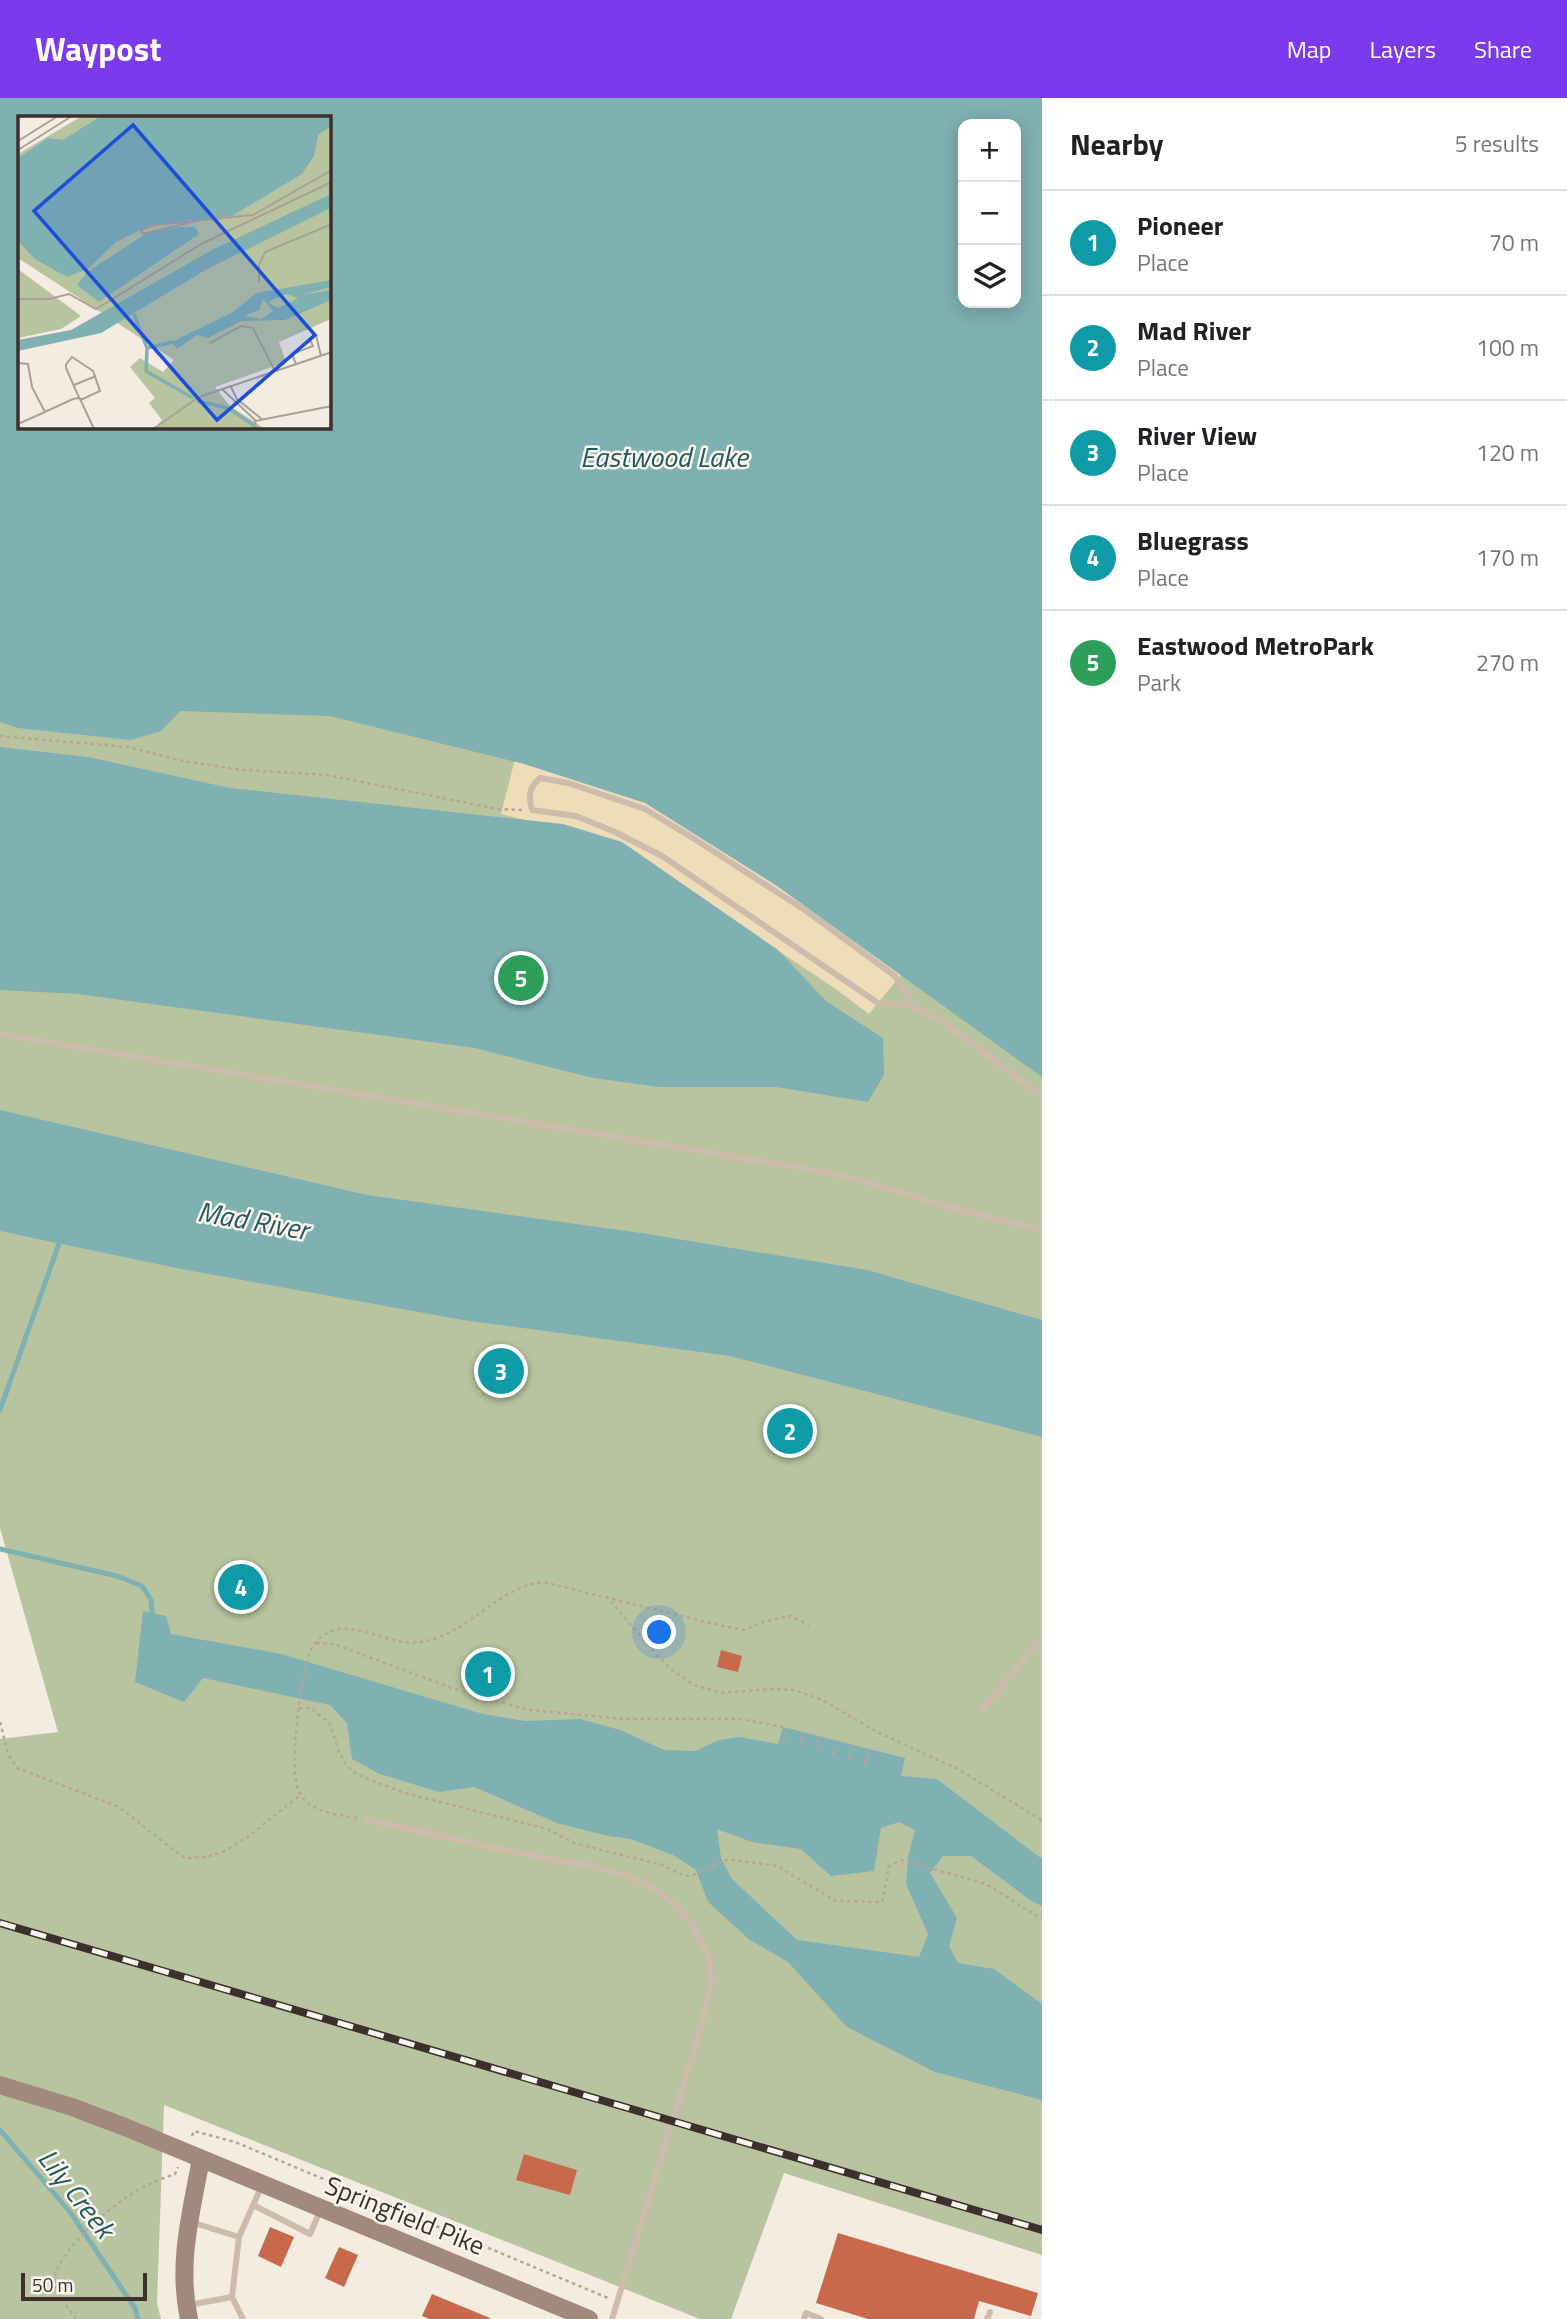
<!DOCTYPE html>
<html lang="en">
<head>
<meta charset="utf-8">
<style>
	body { margin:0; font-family:"Titillium Web",sans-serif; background:#f6f6f6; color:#202124 }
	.controls { position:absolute; right:21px; top:21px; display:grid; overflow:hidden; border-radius:14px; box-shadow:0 4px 18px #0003 }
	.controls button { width:63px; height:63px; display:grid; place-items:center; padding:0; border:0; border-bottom:2px solid #e0e0e0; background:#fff; color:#202124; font:35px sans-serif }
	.scale { position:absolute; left:21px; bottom:18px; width:126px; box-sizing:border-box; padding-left:7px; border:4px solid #3b302b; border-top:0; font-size:19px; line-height:24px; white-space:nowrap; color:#3b302b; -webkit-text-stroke:5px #fbf5ee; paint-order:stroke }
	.you { position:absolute; left:660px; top:1535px; width:24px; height:24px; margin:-18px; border:5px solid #fff; border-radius:50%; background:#1a73e8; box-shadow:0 0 0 10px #1a73e833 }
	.badge { display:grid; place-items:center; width:46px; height:46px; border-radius:50%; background:#7c3aed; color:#fff; font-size:23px; font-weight:700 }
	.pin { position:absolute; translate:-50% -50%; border:4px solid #fff; box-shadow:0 2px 7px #0006 }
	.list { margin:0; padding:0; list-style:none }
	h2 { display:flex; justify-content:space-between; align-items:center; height:91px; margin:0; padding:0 28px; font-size:30px }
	h2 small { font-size:23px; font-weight:400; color:#757577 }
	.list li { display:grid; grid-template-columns:46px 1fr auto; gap:21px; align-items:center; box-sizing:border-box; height:105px; padding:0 28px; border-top:2px solid #e0e0e0 }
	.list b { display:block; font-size:26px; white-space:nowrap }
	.list p { margin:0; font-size:23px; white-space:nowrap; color:#757577 }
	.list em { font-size:23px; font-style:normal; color:#757577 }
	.icon { flex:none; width:38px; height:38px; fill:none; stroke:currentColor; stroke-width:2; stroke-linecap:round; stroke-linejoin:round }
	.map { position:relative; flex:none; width:1042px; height:2221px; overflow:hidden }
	header { display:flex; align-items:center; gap:42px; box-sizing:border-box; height:98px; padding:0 35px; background:#7c3aed; color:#fff }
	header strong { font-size:33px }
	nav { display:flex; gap:38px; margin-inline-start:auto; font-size:24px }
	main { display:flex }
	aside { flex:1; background:#fff }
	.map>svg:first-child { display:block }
	.green { fill:#b8c4a0; fill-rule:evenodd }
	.sand { fill:#efdcb8 }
	.water { fill:#7fb0b2; fill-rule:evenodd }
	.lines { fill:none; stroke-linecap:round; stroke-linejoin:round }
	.stream { stroke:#7fb0b2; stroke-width:5 }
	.building { fill:#c8694b }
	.path { stroke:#b9a596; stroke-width:2.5; stroke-dasharray:3.5 3.5; stroke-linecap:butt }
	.lane { stroke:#cdbbac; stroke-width:6 }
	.secondary { stroke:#a18a7d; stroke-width:18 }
	.rail-casing { stroke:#3b302b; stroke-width:8 }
	.rail { stroke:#fbf5ee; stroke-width:5; stroke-dasharray:16; stroke-linecap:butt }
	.labels { text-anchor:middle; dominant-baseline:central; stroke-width:5; stroke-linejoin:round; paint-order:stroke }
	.street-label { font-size:26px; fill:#3b302b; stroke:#fbf5ee }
	.water-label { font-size:28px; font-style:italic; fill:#1f5a5e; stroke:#fbf5ee }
	.inset-river { fill:none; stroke:#7fb0b2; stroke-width:3.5 }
	.inset-road { fill:none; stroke:#aaa098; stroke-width:2 }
	.view { fill:#1d4ed8; fill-opacity:0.15; stroke:#1d4ed8; stroke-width:3.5 }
	.inset-edge { fill:none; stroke:#3b302b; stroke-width:3.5 }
</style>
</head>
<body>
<header>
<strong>Waypost</strong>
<nav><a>Map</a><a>Layers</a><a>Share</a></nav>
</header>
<main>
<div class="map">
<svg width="1042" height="2221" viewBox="0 0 1042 2221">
	<rect width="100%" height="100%" fill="#f4ebe1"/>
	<path class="green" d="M 0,0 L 1042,0 L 1042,2157 L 784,2075 L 731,2221 L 700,2221 L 164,2007 L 157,2205 L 161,2221 L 0,2221 L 0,1641 L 58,1634 L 0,1430 ZM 19,19 L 329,19 L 329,329 L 19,329 ZM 963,26 L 1016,26 L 1016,205 L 963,205 Z"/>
	<path class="sand" d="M 516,657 L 606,684 L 686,725 L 904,873 L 869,916 L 833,889 L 643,763 L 604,742 L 501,716 Z"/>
	<path class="water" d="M 0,0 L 1042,0 L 1042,979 L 777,788 L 645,705 L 524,666 L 330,618 L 180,613 L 161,633 L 131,642 L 18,630 L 0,624 ZM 19,19 L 329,19 L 329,329 L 19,329 ZM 963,26 L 1016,26 L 1016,205 L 963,205 Z
		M 0,649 L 88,659 L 230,690 L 563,726 L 622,744 L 778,852 L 826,903 L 883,940 L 884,977 L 868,1004 L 776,989 L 660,989 L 593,980 L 475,950 L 78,896 L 0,892 Z
		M 0,1012 L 367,1097 L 641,1135 L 867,1172 L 1042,1222 L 1042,1339 L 730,1258 L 463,1222 L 181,1171 L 0,1133 Z
		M 143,1513 L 166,1518 L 171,1536 L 281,1556 L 483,1616 L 525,1623 L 580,1621 L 620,1632 L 664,1652 L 695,1653 L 719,1642 L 740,1639 L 778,1646 L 783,1629 L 905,1660 L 901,1678 L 937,1681 L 1042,1761 L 1042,1808 L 1030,1802 L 971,1758 L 943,1758 L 930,1775 L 957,1820 L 949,1848 L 958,1865 L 994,1871 L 1042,1906 L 1042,2002 L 935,1974 L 847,1929 L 788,1864 L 750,1842 L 708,1804 L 696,1772 L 673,1757 L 631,1741 L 608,1738 L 557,1725 L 474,1689 L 439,1694 L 380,1676 L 352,1661 L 347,1625 L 330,1607 L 203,1580 L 184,1604 L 135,1584 ZM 899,1724 L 915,1732 L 908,1759 L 906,1786 L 928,1836 L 919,1859 L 797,1842 L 732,1781 L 721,1760 L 717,1731 L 752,1744 L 801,1751 L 831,1778 L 874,1773 L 881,1730 Z"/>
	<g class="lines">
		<path class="stream" d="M 0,1312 L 61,1140
			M 0,1451 L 117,1478 L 142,1488 L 151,1502 L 153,1522
			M 0,2032 L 70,2114 L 135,2210 L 138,2221"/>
	</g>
	<path class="building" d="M 511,1262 L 515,1277 L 491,1284 L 486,1270 Z
		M 780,1322 L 805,1329 L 801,1344 L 776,1338 Z
		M 236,1475 L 251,1478 L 247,1503 L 231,1500 Z
		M 721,1552 L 742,1558 L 738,1574 L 717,1569 Z
		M 498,1567 L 499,1585 L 477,1586 L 476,1568 Z
		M 524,2056 L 577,2072 L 570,2097 L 516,2082 Z
		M 270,2129 L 294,2139 L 281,2169 L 258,2158 Z
		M 838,2135 L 1038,2195 L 1031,2218 L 979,2203 L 974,2221 L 868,2221 L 816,2205 Z
		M 339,2149 L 358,2157 L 344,2189 L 325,2180 Z
		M 432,2196 L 490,2220 L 490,2221 L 429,2221 L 422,2218 Z"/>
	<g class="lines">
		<path class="path" d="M 0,638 L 128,649 L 183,663 L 244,672 L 327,677 L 498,711 L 522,712
			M 606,1498 L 655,1555 L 671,1571 L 694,1587 L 721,1595 L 772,1591 L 794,1592 L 822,1602 L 877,1634 L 956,1670 L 1042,1722
			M 316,1545 L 334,1546 L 452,1590 L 529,1612 L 626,1621 L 740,1621 L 783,1629
			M 299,1610 L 311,1610 L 330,1626 L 338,1652 L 347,1668 L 358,1677 L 405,1695 L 547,1731 L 574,1745 L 662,1767 L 684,1778 L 693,1777 L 728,1761 L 777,1768 L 836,1803 L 882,1804 L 889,1768 L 901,1762 L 986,1786 L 1042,1821
			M 0,1624 L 8,1656 L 17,1670 L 119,1709 L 172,1751 L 186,1760 L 207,1759 L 225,1753 L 249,1738 L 300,1697
			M 784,1645 L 788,1630
			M 800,1648 L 803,1634
			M 816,1653 L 820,1638
			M 833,1657 L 836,1643
			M 849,1662 L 852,1647
			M 865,1666 L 869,1651
			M 357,1720 C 338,1717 310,1714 300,1696 C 287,1675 301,1578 310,1554 C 312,1547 321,1539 327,1535 C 353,1520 389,1549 420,1544 C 468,1538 496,1489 543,1484 L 723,1528 L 745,1532 L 765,1523 L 790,1518 L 809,1527
			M 192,2038 L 194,2033 L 235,2044 L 608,2200
			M 76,2221 C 69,2210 57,2197 55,2183 C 52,2158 110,2109 131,2096 C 144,2088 160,2081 175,2076 L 178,2069"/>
		<path class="lane" d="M 913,908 L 895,878 L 805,812 L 696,742 L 645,711 L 568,685 L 540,680 C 529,690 528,698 532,712 L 576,718 L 615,734 L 662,758 L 878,905 L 913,908 L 948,928 L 1042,999
			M 0,936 L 802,1070 L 849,1079 L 952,1110 L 1042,1132
			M 982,1612 L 1042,1540
			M 367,1722 L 538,1759 L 593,1768 L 639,1782 L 658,1793 L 680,1812 L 694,1830 L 708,1856 L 711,1883 L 701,1929 L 612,2221
			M 253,2107 L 310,2136 L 320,2113
			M 191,2124 L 239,2139
			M 189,2207 L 232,2199
			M 243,2221 L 232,2199 L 239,2139 L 262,2087
			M 804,2221 L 806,2215 L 821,2221
			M 987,2221 L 990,2214"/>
		<path class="secondary" d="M 0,1987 L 72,2009 L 125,2029 L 589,2221
			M 189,2221 C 177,2166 191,2115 201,2061"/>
		<g class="rail-casing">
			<path id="rail" d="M 0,1825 L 1042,2132"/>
		</g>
		<use href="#rail" class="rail"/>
	</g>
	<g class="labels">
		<g class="street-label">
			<text transform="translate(405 2117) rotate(22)">Springfield Pike</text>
		</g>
		<g class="water-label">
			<text x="664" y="358">Eastwood Lake</text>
			<text transform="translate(253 1122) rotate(10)">Mad River</text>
			<text transform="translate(77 2095) rotate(52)">Lily Creek</text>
		</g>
	</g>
	<g transform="translate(18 18)">
		<rect width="313" height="313" fill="#f4ebe1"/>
		<path d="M 64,0 L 313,0 L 313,203 L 261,226 L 268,246 L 197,271 L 212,290 L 247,313 L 136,313 L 144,304 L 131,287 L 137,282 L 112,251 L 122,242 L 145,256 L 156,244 L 0,142 L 0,38 ZM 0,153 L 63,200 L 43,213 L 0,222 Z" fill="#b8c4a0"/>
		<path d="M 83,0 L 313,0 L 313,10 L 300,19 L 296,40 L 284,58 L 214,100 L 135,108 L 98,126 L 70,153 L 49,161 L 17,143 L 0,125 L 0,42 L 30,22 L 45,24 ZM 313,78 L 313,92 L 189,153 L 83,217 L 0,235 L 0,224 L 53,214 L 194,134 ZM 160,111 L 177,111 L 181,118 L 81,186 L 59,169 L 69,156 L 129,117 ZM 314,164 L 313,171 L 283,179 L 313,174 L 313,184 L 267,204 L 224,205 L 190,222 L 179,219 L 159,233 L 154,226 L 215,196 L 238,177 ZM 268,178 L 280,182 L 260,192 L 250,186 ZM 245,183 L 255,195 L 243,203 L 227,200 L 241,194 Z" fill="#7fb0b2" fill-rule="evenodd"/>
		<path class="inset-river" d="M 116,198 L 129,232 L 128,255 L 175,282M 129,232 L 155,226M 179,285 L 210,292 L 237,310"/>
		<path class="inset-road" d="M 0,25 L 40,0M 0,34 L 54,0M 125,118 L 182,104 L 235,99 L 314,54M 125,118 L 123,114 L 136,109 L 177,105M 241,166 L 241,149 L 247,136 L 314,108M 0,183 L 31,183 L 51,178 L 78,193 L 185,127 L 314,66M 298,219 L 303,240M 192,227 L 223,210 L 235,212 L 257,255M 0,247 L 10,248 L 14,271 L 27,296 L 55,283 L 60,282 L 62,283 L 65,283 L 82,275 L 75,255 L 54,241 L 48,248 L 48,252 L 59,277 L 63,285 L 76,313M 278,248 L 274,238 L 295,230 L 291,222M 56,269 L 78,260M 213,271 L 219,283 L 245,304M 204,273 L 237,304 L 238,313M 237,305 L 314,290M 0,308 L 27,296M 135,313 L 181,281 L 314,236"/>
		<path class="view" d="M 115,9 L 297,219 L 199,304 L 16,95 Z"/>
		<rect width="313" height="313" class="inset-edge"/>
	</g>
</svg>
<div class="controls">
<button>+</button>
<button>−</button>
<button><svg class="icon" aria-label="layers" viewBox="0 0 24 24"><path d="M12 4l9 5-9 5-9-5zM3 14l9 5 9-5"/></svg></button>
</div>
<div class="scale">50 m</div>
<div class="you"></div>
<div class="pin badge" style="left:488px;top:1576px;background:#0f9aa8">1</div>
<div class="pin badge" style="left:790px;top:1333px;background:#0f9aa8">2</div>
<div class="pin badge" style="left:501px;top:1273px;background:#0f9aa8">3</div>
<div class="pin badge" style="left:241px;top:1489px;background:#0f9aa8">4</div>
<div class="pin badge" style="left:521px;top:880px;background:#2e9e5b">5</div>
</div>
<aside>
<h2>Nearby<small>5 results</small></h2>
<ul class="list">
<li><span class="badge" style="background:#0f9aa8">1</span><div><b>Pioneer</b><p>Place</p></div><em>70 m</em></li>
<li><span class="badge" style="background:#0f9aa8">2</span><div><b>Mad River</b><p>Place</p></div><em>100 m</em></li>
<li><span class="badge" style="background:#0f9aa8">3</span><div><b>River View</b><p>Place</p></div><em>120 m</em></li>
<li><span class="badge" style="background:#0f9aa8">4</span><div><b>Bluegrass</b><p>Place</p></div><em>170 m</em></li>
<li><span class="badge" style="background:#2e9e5b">5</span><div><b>Eastwood MetroPark</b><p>Park</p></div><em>270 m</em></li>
</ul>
</aside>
</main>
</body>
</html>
